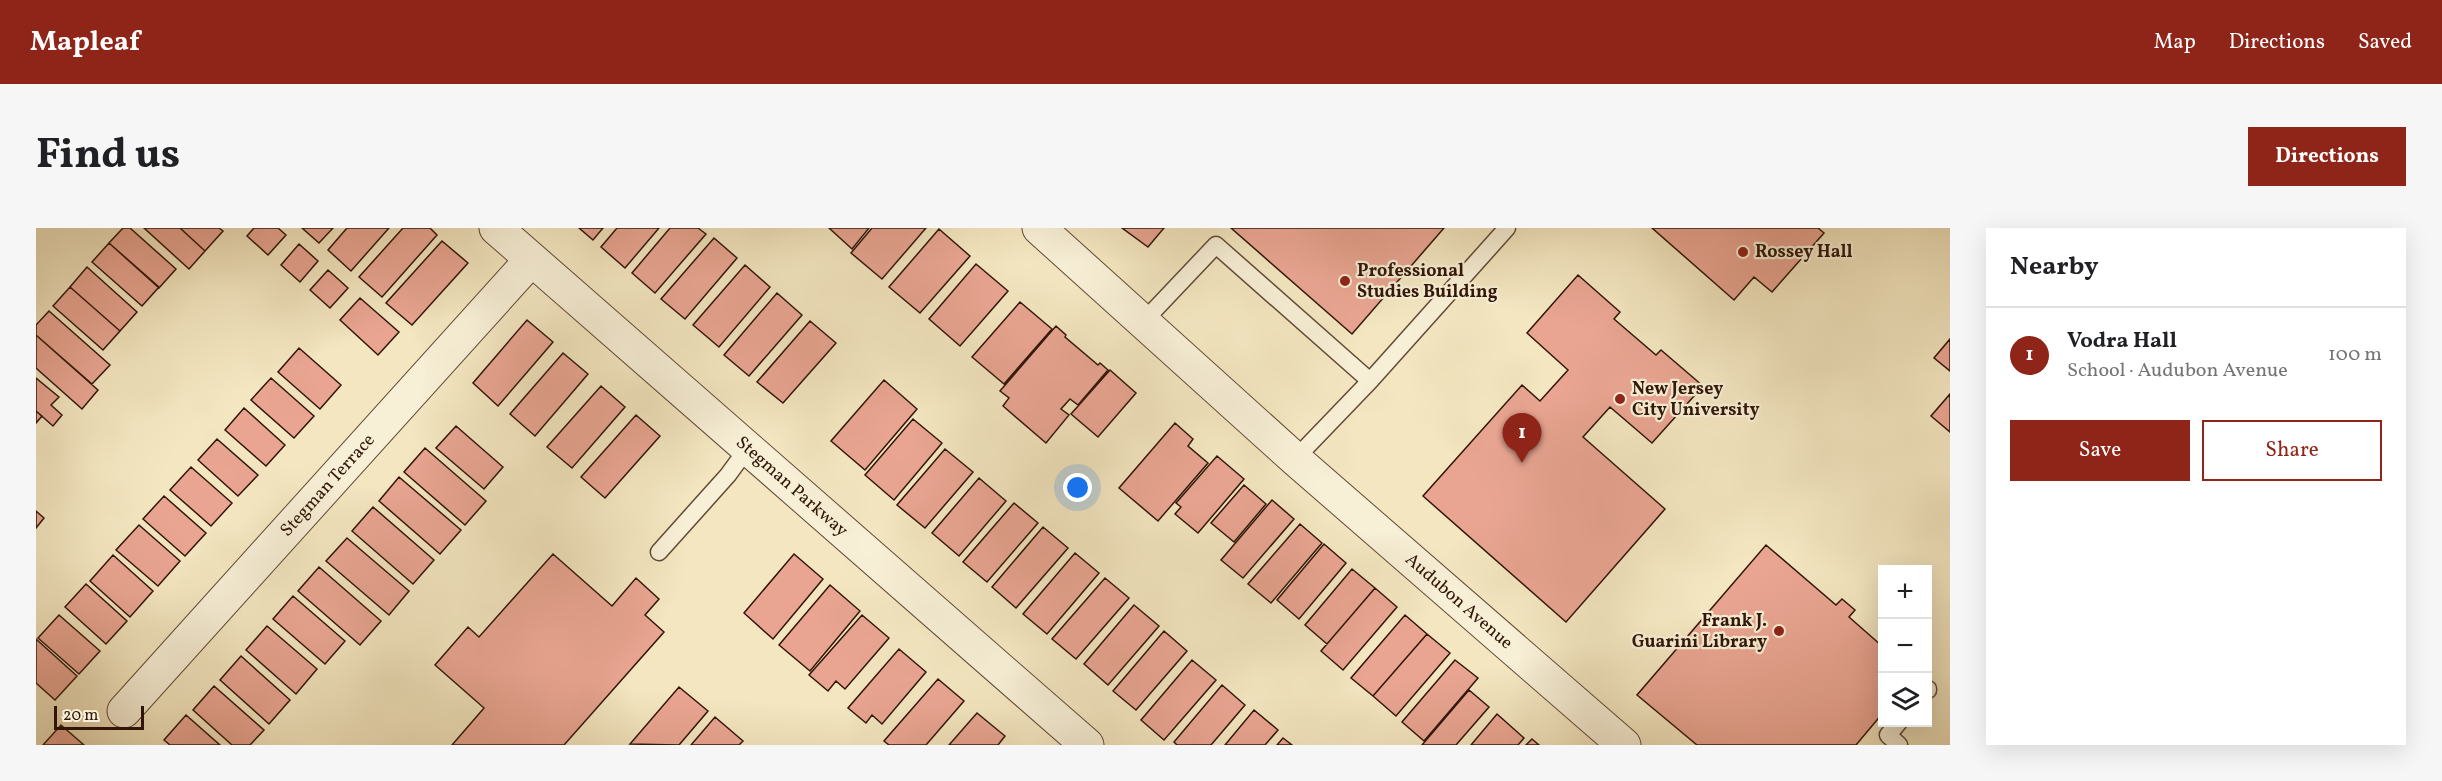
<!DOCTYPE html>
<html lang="en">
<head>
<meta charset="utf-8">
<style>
	body { margin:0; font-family:Vollkorn,serif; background:#f6f6f6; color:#202124 }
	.controls { position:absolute; right:18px; bottom:18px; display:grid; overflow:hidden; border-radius:0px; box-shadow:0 6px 24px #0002 }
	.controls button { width:54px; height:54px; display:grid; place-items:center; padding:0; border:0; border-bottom:2px solid #e0e0e0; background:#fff; color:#202124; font:30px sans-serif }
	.scale { position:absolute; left:18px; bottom:15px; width:90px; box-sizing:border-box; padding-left:6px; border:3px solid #311608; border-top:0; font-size:16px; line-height:21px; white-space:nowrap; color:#311608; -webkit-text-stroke:4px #f7efd6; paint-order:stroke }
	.you { position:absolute; left:1042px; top:260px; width:21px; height:21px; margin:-15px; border:4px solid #fff; border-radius:50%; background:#1a73e8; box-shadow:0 0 0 9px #1a73e833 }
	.badge { display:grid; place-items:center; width:39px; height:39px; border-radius:50%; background:#8f2418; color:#fff; font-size:20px; font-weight:700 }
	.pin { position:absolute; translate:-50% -50px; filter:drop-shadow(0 2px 3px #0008) }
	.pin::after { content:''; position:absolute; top:32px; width:21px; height:18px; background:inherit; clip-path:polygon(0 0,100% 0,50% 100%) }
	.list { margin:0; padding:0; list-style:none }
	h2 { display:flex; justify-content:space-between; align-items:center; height:78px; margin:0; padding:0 24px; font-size:26px }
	h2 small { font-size:20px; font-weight:400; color:#757577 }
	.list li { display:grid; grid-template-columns:39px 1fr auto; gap:18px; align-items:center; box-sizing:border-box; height:96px; padding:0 24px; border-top:2px solid #e0e0e0 }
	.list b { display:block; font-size:22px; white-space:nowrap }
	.list p { margin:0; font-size:20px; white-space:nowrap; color:#757577 }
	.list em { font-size:20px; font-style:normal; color:#757577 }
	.actions { display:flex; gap:12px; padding:18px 24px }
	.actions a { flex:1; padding:14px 0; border:2px solid #8f2418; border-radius:0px; text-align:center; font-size:21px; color:#8f2418 }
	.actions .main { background:#8f2418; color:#fff }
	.icon { flex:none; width:33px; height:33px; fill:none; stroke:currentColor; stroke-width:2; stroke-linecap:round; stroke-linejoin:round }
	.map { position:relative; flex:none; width:1914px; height:517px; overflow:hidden; border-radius:0px }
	header { display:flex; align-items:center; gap:36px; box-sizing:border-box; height:84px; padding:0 30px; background:#8f2418; color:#fff }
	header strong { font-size:28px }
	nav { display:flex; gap:33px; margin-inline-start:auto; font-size:21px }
	.intro { display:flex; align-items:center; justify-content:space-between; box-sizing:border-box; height:144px; padding:0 36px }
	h1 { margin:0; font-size:42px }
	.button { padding:15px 27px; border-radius:0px; background:#8f2418; color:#fff; font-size:21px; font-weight:700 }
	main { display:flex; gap:36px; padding:0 36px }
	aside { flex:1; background:#fff; border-radius:0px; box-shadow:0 6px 24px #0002 }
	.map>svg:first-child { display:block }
	.building { fill:#e9a592; stroke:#311608; stroke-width:1.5 }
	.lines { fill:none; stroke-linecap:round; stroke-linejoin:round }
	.service-casing { stroke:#624a36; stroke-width:19 }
	.minor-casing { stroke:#624a36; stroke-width:35 }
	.service { stroke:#f7efd6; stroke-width:16 }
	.minor { stroke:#f7efd6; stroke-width:33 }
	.poi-dot { fill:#8f2418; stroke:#f7efd6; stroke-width:2 }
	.labels { text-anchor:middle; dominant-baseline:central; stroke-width:4.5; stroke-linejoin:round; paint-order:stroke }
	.poi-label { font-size:18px; font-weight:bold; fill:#311608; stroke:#f7efd6; text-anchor:start }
	.street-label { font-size:18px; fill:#311608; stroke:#f7efd6 }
</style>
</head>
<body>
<header>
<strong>Mapleaf</strong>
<nav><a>Map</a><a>Directions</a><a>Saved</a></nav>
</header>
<div class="intro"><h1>Find us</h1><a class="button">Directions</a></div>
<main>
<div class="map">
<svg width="1914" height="517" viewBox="0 0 1914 517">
	<rect width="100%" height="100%" fill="#f3e6c0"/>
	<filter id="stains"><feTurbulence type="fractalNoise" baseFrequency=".00333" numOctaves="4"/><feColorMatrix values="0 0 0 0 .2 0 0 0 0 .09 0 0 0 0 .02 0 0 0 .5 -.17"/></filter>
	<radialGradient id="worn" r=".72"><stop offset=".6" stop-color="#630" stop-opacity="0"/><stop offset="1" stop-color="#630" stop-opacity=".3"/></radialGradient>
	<path class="building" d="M 87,0 L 94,0 L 140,41 L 123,60 L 73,15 Z
		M 108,0 L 144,0 L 169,23 L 153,41 Z
		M 144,0 L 183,0 L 187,3 L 169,23 Z
		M 218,0 L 242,0 L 250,7 L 232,27 L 211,8 Z
		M 266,0 L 297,0 L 283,15 Z
		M 311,0 L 353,0 L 315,43 L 292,22 Z
		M 367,0 L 394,0 L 401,7 L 346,69 L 323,49 Z
		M 543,0 L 567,0 L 557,12 Z
		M 581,0 L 623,0 L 589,40 L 565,19 Z
		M 634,0 L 662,0 L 670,6 L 619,65 L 596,45 Z
		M 793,0 L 833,0 L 816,21 Z
		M 836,0 L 890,0 L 846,51 L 815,25 Z
		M 1086,0 L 1128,0 L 1112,19 Z
		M 1195,0 L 1408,0 L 1316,106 Z
		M 1616,0 L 1782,0 L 1788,5 L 1736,64 L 1718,49 L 1698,72 Z
		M 903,1 L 934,28 L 884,85 L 853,59 Z
		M 678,10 L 701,30 L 649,91 L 625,71 Z
		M 406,13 L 432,35 L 376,97 L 350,75 Z
		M 73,15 L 123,59 L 106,78 L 56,34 Z
		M 263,16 L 282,33 L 264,54 L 245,37 Z
		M 940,36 L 972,63 L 924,118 L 893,91 Z
		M 709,37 L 734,59 L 683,119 L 657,97 Z
		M 51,39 L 101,84 L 84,103 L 34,59 Z
		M 292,42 L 312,60 L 294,80 L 274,62 Z
		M 1542,47 L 1584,84 L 1578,91 L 1620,127 L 1625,122 L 1667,158 L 1616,215 L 1574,179 L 1547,209 L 1629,281 L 1530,394 L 1387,268 L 1486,157 L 1504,173 L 1532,142 L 1491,105 Z
		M 34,59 L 84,103 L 67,122 L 17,78 Z
		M 741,65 L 766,87 L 713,148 L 688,127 Z
		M 324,70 L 363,104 L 342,127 L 304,92 Z
		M 984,74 L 1016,101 L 968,156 L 936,129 Z
		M 13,83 L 74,137 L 56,156 L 0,107 L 0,97 Z
		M 491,92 L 517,114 L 462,178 L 437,155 Z
		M 774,93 L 800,115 L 747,175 L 721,154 Z
		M 1020,98 L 1030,107 L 1029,109 L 1062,137 L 1064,135 L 1072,142 L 1042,177 L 1034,171 L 1025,181 L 1033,187 L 1010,215 L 967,178 L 973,170 L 964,163 Z
		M 0,107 L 62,162 L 46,181 L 0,140 Z
		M 1914,111 L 1914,143 L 1898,130 Z
		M 263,120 L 305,157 L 284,181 L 242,144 Z
		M 527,125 L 552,146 L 499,208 L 474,186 Z
		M 1074,142 L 1100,165 L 1062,209 L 1035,186 Z
		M 0,150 L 23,169 L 15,177 L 26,187 L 17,198 L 0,183 Z
		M 235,150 L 278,188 L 258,210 L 215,172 Z
		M 848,152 L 881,181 L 829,242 L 795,213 Z
		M 565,158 L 589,179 L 536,240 L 511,219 Z
		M 1914,166 L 1914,204 L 1895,188 Z
		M 208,180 L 249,217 L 230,238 L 189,202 Z
		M 0,183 L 6,188 L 0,195 Z
		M 600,187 L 624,208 L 569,270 L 545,249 Z
		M 877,191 L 906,215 L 858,272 L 829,247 Z
		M 1139,195 L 1157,211 L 1152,218 L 1172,235 L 1122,293 L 1083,260 Z
		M 420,198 L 467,239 L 448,261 L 400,220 Z
		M 181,211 L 222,247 L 202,268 L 162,232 Z
		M 389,220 L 450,273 L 429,297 L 368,244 Z
		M 909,221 L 937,244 L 889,300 L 861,277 Z
		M 1181,228 L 1208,251 L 1162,305 L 1139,286 L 1145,279 L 1140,275 Z
		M 155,239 L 196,275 L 175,298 L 134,262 Z
		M 363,249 L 425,302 L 404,326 L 343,273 Z
		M 943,250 L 970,273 L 923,328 L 896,305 Z
		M 1208,257 L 1230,276 L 1198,314 L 1175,295 Z
		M 128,268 L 170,305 L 149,328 L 107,291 Z
		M 1236,272 L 1258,291 L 1207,350 L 1185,332 Z
		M 978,275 L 1002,295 L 951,354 L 927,334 Z
		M 337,279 L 398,332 L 377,356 L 316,303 Z
		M 0,283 L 8,290 L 0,300 Z
		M 1264,296 L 1286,315 L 1235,375 L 1212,356 Z
		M 103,297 L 144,333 L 122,358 L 80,322 Z
		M 1007,299 L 1032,320 L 980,380 L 956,359 Z
		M 311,310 L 373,363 L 353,387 L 290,333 Z
		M 1288,316 L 1310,335 L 1263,391 L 1241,372 Z
		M 1730,317 L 1800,377 L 1806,371 L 1819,382 L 1813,389 L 1846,418 L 1846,486 L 1820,517 L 1661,517 L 1601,467 Z
		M 1039,325 L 1063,345 L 1011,406 L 987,386 Z
		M 517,326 L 576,378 L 600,350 L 623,371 L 609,387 L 628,404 L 528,517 L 416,517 L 448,480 L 399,437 L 432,399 L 443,409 Z
		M 758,326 L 787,351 L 737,411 L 708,385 Z
		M 77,327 L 117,363 L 94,389 L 54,353 Z
		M 283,339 L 345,393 L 324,417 L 262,363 Z
		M 1316,341 L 1339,360 L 1291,416 L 1269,397 Z
		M 1069,350 L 1093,370 L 1040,431 L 1016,411 Z
		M 50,356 L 91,393 L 70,416 L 29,379 Z
		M 794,357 L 824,383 L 774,443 L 743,417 Z
		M 1339,360 L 1361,379 L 1307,442 L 1285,423 Z
		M 257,368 L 309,413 L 289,436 L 237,391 Z
		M 1098,377 L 1123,398 L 1072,457 L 1048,436 Z
		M 23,387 L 64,423 L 43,446 L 2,410 Z
		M 826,387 L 853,410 L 809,461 L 800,453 L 792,463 L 773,447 Z
		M 1369,387 L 1391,406 L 1337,468 L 1315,450 Z
		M 231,398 L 281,441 L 260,466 L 210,422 Z
		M 1128,403 L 1151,423 L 1100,482 L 1077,463 Z
		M 1391,406 L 1414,425 L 1360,488 L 1337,468 Z
		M 0,411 L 41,448 L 19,472 L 0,455 Z
		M 863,421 L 890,444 L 846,496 L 836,487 L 830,495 L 812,480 Z
		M 205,428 L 254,472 L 233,496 L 184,452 Z
		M 1156,432 L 1180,452 L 1128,512 L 1105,492 Z
		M 1419,432 L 1442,450 L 1388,513 L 1366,494 Z
		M 902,451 L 928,473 L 890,517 L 853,517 L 848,513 Z
		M 1186,457 L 1209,477 L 1175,517 L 1141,517 L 1138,514 Z
		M 178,458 L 228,502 L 214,517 L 196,517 L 157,482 Z
		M 643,459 L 672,483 L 643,517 L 594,516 Z
		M 1433,462 L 1453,479 L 1420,517 L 1386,517 Z
		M 1218,482 L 1242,502 L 1229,517 L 1189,517 Z
		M 941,485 L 969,508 L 962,517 L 913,517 Z
		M 1461,486 L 1488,510 L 1482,517 L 1435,517 Z
		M 150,487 L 184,517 L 134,517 L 128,512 Z
		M 679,489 L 707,513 L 703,517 L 655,517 Z
		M 25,497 L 48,517 L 7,517 Z
		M 1247,510 L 1256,517 L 1241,517 Z
		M 1496,511 L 1503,517 L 1490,517 Z"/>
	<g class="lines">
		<g class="service-casing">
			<path id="service" d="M 1107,94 L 1180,17 L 1334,153
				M 1259,231 L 1334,153 L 1471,0
				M 623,324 L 692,247 L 711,221
				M 1892,462 L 1892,461
				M 1863,517 L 1852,507 L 1863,494"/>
		</g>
		<g class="minor-casing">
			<g id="minor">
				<path id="s1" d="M 460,0 L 1051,517"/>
				<path id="s2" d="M 1003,0 L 1259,231 L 1588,517"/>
				<path id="s3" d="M 88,483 L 495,32"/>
			</g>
		</g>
		<use href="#service" class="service"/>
		<use href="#minor" class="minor"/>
	</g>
	<g class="poi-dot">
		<circle cx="1707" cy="24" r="6"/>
		<circle cx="1309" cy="53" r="6"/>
		<circle cx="1584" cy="171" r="6"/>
		<circle cx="1743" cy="403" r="6"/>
	</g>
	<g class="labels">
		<g class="poi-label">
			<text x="1719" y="24">Rossey Hall</text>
			<text x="1321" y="43">Professional<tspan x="1321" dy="21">Studies Building</tspan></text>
			<text x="1596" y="161">New Jersey<tspan x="1596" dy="21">City University</tspan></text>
			<text x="1731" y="393" text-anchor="end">Frank J.<tspan x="1731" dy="21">Guarini Library</tspan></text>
		</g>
		<g class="street-label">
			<text stroke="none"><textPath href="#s3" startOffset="304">Stegman Terrace</textPath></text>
			<text stroke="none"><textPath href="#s1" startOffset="393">Stegman Parkway</textPath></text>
			<text stroke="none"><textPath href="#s2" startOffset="562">Audubon Avenue</textPath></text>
		</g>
	</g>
	<rect width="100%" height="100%" filter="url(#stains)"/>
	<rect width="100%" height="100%" fill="url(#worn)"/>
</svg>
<div class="controls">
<button>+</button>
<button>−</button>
<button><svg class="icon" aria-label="layers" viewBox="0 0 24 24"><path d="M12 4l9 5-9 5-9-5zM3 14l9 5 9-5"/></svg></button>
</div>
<div class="scale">20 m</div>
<div class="you"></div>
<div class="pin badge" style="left:1486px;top:235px">1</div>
</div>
<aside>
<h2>Nearby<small></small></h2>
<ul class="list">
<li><span class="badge">1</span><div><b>Vodra Hall</b><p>School · Audubon Avenue</p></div><em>100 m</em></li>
</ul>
<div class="actions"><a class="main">Save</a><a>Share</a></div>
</aside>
</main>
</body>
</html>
